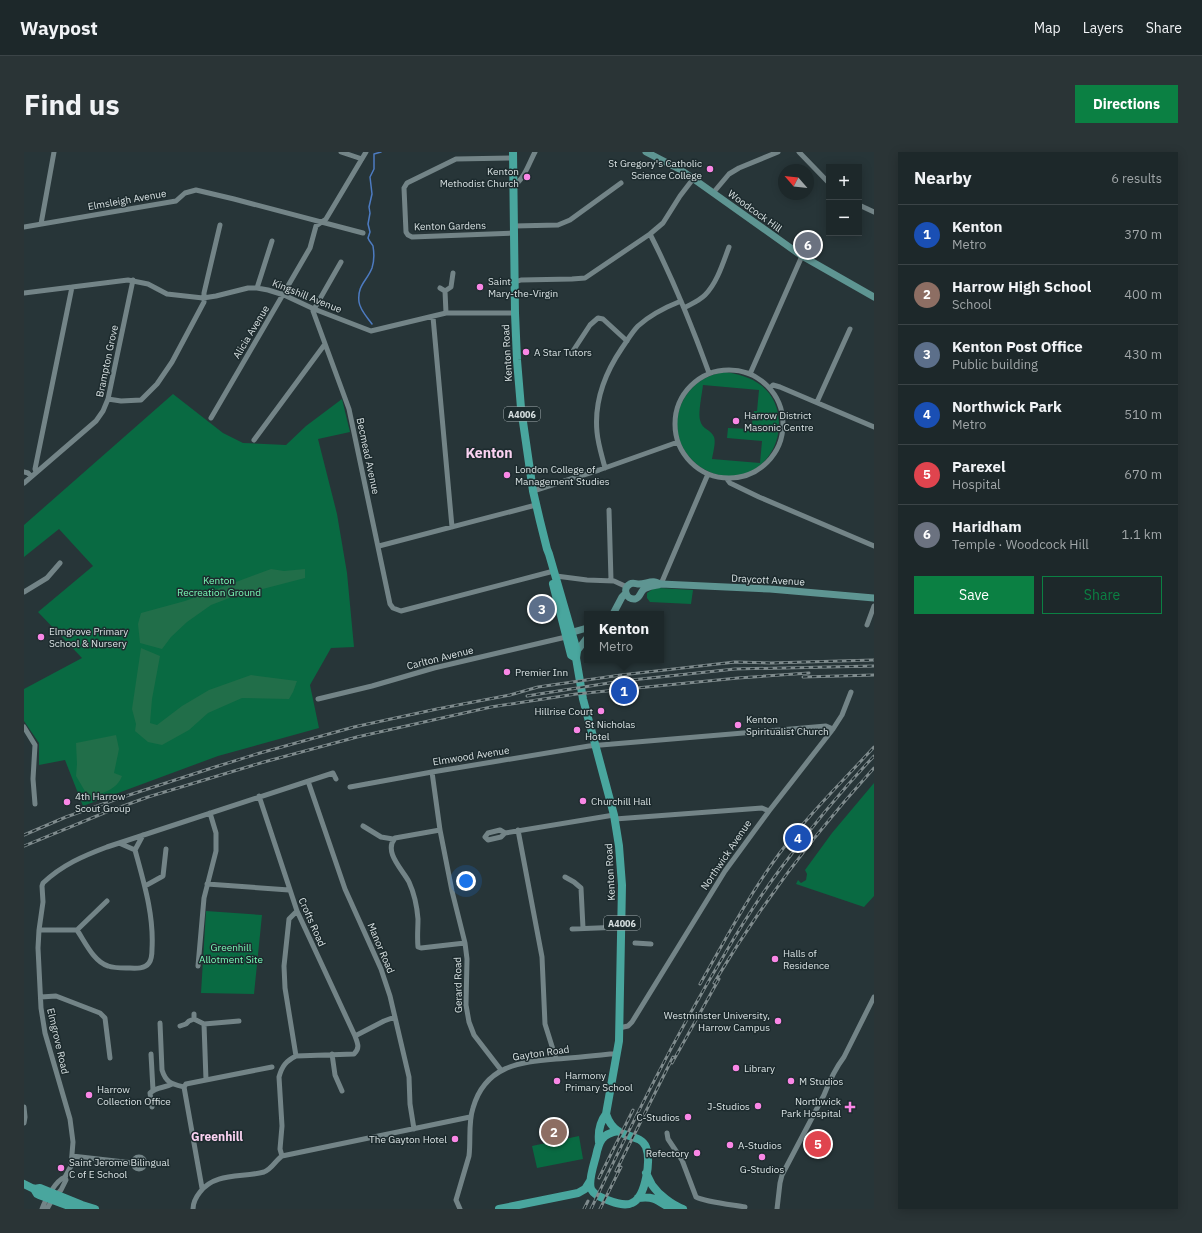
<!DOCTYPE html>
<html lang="en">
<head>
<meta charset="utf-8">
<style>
	body { margin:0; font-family:"IBM Plex Sans",sans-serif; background:#2a3436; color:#f1f3f6 }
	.controls { position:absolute; right:12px; top:12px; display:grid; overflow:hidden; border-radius:0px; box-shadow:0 2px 10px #0003 }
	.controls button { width:36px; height:36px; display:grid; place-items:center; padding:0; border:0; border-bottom:1px solid #3b4447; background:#1d282a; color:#f1f3f6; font:20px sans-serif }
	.compass { position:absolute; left:754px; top:12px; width:36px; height:36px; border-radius:50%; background:#1d282a; box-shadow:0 2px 10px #0003; rotate:298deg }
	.you { position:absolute; left:442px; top:729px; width:14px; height:14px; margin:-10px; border:3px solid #fff; border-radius:50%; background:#1a73e8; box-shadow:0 0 0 6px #1a73e833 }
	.badge { display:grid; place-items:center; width:26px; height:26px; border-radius:50%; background:#0b8043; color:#fff; font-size:13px; font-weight:700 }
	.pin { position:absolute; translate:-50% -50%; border:2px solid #fff; box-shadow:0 1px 4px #0006 }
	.popup { position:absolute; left:560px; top:459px; width:80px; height:52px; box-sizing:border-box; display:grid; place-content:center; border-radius:0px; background:#1d282a; filter:drop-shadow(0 1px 3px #0005); font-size:13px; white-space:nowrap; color:#a0a6a8 }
	.popup b { font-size:15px; color:#f1f3f6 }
	.popup::after { content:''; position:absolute; left:50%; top:100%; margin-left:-8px; border:8px solid transparent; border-top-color:#1d282a }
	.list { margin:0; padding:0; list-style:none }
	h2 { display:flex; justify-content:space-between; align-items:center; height:52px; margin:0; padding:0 16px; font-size:17px }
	h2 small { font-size:13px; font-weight:400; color:#a0a6a8 }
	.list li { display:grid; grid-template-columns:26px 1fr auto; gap:12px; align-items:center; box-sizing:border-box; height:60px; padding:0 16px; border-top:1px solid #3b4447 }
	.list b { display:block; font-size:15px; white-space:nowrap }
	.list p { margin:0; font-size:13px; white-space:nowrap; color:#a0a6a8 }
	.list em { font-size:13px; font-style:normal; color:#a0a6a8 }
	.actions { display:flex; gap:8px; padding:12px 16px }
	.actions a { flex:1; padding:9px 0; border:1px solid #0b8043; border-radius:0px; text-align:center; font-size:14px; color:#0b8043 }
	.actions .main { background:#0b8043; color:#fff }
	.map { position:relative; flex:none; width:850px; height:1057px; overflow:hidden; border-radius:0px }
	header { display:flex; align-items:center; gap:24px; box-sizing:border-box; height:56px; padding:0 20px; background:#1d282a; border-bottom:1px solid #3b4447 }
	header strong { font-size:19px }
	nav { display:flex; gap:22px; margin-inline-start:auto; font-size:14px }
	.intro { display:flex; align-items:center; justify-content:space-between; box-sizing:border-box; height:96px; padding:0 24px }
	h1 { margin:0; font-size:28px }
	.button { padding:10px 18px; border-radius:0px; background:#0b8043; color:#fff; font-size:14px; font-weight:700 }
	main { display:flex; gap:24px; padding:0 24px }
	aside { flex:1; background:#1d282a; border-radius:0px; box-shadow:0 2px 10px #0003 }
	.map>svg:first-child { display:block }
	.green { fill:#096a42; fill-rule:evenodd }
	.forest { fill:#216e49 }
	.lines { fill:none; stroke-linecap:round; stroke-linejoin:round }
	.stream { stroke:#4d7bc1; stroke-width:1.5 }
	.street { stroke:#738487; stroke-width:5 }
	.secondary { stroke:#5e9592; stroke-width:7 }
	.primary { stroke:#49a69e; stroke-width:8 }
	.rail-casing { stroke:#7f8b8d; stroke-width:3 }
	.rail { stroke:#1d2b2e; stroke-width:1.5; stroke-dasharray:4.5; stroke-linecap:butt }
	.poi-dot { fill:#fa87e6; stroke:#1d2b2e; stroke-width:1.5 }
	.labels { text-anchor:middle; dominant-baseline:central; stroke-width:3; stroke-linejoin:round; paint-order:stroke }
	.shield { fill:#1d2b2e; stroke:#a0aaac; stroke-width:1 }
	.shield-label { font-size:9px; font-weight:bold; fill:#d8e1e2 }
	.poi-label { font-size:10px; fill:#d8e1e2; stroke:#1d2b2e; text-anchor:start }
	.street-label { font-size:10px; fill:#d8e1e2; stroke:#1d2b2e }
	.park-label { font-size:10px; fill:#7afcb8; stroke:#1d2b2e }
	.quarter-label { font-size:12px; font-weight:bold; fill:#fad2f1; stroke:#1d2b2e }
	.district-label { font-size:14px; font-weight:bold; fill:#fad2f1; stroke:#1d2b2e }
</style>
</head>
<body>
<header>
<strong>Waypost</strong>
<nav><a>Map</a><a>Layers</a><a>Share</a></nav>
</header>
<div class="intro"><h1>Find us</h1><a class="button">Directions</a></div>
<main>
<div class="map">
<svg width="850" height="1057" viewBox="0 0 850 1057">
	<rect width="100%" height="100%" fill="#273538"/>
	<path class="green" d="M 701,220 C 714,222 727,225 738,234 C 759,251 760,284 744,305 C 704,355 628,299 661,245 C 671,230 683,223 701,220 ZM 679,233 L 735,238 L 733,259 L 730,259 L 727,277 L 704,276 L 703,286 L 738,289 L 736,311 L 688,307 C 689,301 692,290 690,285 C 687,277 678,278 676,268 C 674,261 678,242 679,233 Z
		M 149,242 L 199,281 L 219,291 L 262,293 L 282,274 L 318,247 L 326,280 L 294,287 L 313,362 L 323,421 L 330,495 L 307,496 L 286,533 L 295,576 L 194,604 L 59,654 L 41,608 L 15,613 L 15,591 L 0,569 L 0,537 L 58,506 L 14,460 L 69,414 L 35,377 L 0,405 L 0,373 Z
		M 635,436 L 669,438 L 667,452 L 626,450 L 623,446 L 623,441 L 629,437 Z
		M 850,631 L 850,744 L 840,755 L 772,732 L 774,728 L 777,731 L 782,728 L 783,722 L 781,718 L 808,681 Z
		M 182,759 L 238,763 L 230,842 L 177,841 Z
		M 555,984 L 559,1007 L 513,1016 L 508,994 Z"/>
	<path class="forest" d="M 247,417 L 260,419 L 281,417 L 281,426 L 208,445 L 187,453 L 163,470 L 147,485 L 138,497 L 116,491 L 114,472 L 117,461 L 161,449 Z
		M 117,496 L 136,504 L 128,547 L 126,571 L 133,573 L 158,554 L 185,538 L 227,523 L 273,529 L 269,540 L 265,547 L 218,546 L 184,561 L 165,578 L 138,593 L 124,590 L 111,579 L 112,572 L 108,557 Z
		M 92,583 L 95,597 L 90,621 L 98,624 C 93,638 78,641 65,646 L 52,624 L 53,612 L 52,591 Z"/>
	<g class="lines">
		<path class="stream" d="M 348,172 C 343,165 336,158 335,150 C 333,133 343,129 348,116 C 350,110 350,100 349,94 C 348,92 345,89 344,86 L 346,80 L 344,72 L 346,61 L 345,55 L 348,42 L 346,25 L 350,17 L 350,2 L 357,0"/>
		<path class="street" d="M 317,0 L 338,7
			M 775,0 L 805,31
			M 489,6 L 432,7 L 383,31 L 380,36 L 382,80 L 384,83 L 388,85 L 490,81
			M 489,34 C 500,28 505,11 511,0
			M 689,41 L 705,22 L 715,16 L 754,0
			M 835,53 L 850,60
			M 17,72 L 30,0
			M 490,74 L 534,73 L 546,68 L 597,31
			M 0,75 L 152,49 L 161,41 L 172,38 L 210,47 L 339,81
			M 626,82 C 649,127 668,174 685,221
			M 317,110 L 289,159 L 325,257 L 366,452 L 369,456 L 377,459 L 526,420
			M 491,130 L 497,128 L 548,127 L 561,126 L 626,82 L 639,71 L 656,44 L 669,27
			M 233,136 L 248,89
			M 416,136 L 421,139 L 427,135 L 429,121
			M 421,139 L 422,161
			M 0,141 L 104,128 L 124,132 L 143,142 L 179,146 L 192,144 L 224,136 L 233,136 L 244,138 L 260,143 L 290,157 L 347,179 L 422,161 L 491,161
			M 660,156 C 667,152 675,149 681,143 C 693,131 699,111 705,95
			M 409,165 L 428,375
			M 547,202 L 566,173 L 574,166 L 579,167 L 603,189
			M651 272a54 54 0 1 1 108 0a54 54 0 1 1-108 0Z
			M 726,222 L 778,104
			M 746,236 L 749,233 L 756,235 L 850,275
			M 84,247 L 97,249 L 117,248 L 133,232 L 148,210 L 180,150 L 180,141 L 196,73
			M 793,250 L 826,177
			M 187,266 L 286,96 L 292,74 L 302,67 L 342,0
			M 230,288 L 301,192
			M 581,316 C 578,304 574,292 573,280 C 570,249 581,221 598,196 C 603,189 608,180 614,174 C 626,163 642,155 657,149
			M 0,320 L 4,321 L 7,324
			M 12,320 L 11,317 L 48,135
			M 703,327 L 706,331 L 735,345 L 850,394
			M 0,331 L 72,269 L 79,259 L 84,247 L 109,128
			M 509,339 L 575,318 L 654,290
			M 585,358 L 587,428
			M 355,394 L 512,353
			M 532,424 L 563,428 L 590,429 L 603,435
			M 637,432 L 684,322
			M 0,440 L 23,426 L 36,411
			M 843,473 L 850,454
			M 294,547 L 348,534 L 410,516 L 542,485
			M 0,575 L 11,593 L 9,627 L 11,652
			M 408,620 L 416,678 L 428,739 L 441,791 L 443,807 L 442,853 L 445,870 L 450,883 L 477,918
			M 284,629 L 321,737 L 357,817 L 366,844 L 385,925 L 386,952 L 390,977
			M 326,635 L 408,620 L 565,594 L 802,574 L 809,577
			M 235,644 L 273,759 L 331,884 C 334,892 336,896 330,902 L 272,904 C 262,909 258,914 255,925 L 258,974 L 256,997 L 258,1004
			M 591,667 L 738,656 L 745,659
			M 339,674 L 357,685 L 369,687
			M 416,678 L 371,686 C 359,700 379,718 385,730 C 390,741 393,754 394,767 C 394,776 393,785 394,795 L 397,796 L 441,791
			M 494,678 L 518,805 L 521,872 L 532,907
			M 481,681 L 476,678 L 464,681 L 461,685 L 464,688 L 477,685 L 481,681 L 590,663
			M 111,698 L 119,683
			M 541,725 L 550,730 L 557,736 L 559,776
			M 183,732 L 265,738
			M 121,734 L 139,724 L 142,697
			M 548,777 L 598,775
			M 15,778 L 53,778 C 61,790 70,810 84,814 C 90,816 96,816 102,816 C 109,816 120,818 125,811 C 128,807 128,802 128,797 C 130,763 120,731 111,698 L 95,691
			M 53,778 L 83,749
			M 611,791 L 627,792
			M 174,814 L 180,746 L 192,699 L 192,681 L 186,661
			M 17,845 L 32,844 L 76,861 L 81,866 L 86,906
			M 170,862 L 170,867 L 180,872
			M 136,871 L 138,918 C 142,931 148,932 160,935
			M 156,874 L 162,872 L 165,869 L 170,867
			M 595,876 L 604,874 L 608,870 L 701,719 L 745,659 L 809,577 L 818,563 L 827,540
			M 331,884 L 360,869 L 371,865
			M 127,902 L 129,938
			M 308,902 L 311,923 L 318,939
			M 272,904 L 261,836 L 260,814 L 265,767 L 273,759
			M 182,928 L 180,872 L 215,869
			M 0,955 L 1,965 L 0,971
			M 128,955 L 126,941 C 132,935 141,936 148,932
			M 643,981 L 644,987 L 658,1008 L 672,1045 C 681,1050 710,1053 721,1055
			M 48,1004 L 109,1011
			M109 1011a6 6 0 1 1 12 0a6 6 0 1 1-12 0Z
			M 178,1036 L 160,935 L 162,932 L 182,928 L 248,915
			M 18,1057 C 21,1048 32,1028 41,1025
			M 23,1057 L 28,1048 L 37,1038 L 42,1028 L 41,1025 L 47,1014 L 49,990 L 46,967 L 21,881 L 17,856 L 14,796 L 15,778 L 19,750 L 18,734 L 19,731 C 38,713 59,704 83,695 L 309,621 L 312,627
			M 169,1057 C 169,1051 172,1045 176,1040 C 191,1020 218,1026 240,1020 C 248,1017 251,1009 258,1004 L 446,965
			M 436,1057 L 432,1048 L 445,1004 C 447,988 444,971 449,956 C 461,914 495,910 532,907 C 550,906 568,904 586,902 L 593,902
			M 753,1057 L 756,1031 L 758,1023 L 800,943 C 805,930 811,917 820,905 L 850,845"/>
		<path class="secondary" d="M 622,0 L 657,18 L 778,104 L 850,145
			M 637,432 C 632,434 623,434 619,438 C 616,441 616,446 611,447 C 602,448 598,436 606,432 C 609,430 612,432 615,432 C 621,432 626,429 631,430 C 632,430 636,432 637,432 L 746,437 L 850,446
			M 589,462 L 598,445 L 602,441
			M 542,482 L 563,476
			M 553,499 L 563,486"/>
		<path class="primary" d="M 489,0 L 491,161 L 493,208 L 497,256 L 509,339 L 516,369 L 523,397 L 525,402 L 553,499 L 552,506 L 559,547 L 590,663 L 595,694 L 598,733 L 595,889 L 582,962 C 576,970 574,980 575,990
			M 529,432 L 547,503 L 552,506
			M 582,962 C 584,968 588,975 594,979 C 602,985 618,984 622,995 C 627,1008 622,1045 608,1051 C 600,1055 589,1050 581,1047 C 576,1045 570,1043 567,1037 C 564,1029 570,1012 572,1004 C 575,989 578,982 594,979
			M 622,1021 C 624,1025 626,1029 628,1033 C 635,1043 648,1053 659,1057
			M 0,1032 L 10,1037 L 16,1036 L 58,1053 L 71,1057
			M 10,1037 L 13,1042 L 15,1043 L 53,1057
			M 614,1046 C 631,1044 633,1048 647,1057
			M 475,1057 L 554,1041 L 561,1037 L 566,1029"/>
		<g class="rail-casing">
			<path id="rail" d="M 779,525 L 850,523
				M 503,544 L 515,542 L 598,529 L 711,517 L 850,514
				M 0,683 L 42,665 L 96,646 L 191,615 L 236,601 L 330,575 L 413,557 L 486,543 L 514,535 L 597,523 L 711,510 L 747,511 L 850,508
				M 0,694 L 80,661 L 124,645 L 240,610 L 333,585 L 467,555 L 552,542 L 714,526 L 785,521
				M 690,831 C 736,754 790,682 850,616
				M 676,832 C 701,788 725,743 755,702 C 783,664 818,630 850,595
				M 648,911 L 676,861 L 695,827
				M 592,1019 L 649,905
				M 575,1026 L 609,958
				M 560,1057 L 564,1049
				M 567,1057 C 608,971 650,886 699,805 C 717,774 736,744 757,716 C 786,677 817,639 850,604
				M 576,1057 L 597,1015"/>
		</g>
		<use href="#rail" class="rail"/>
	</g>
	<g class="poi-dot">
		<circle cx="686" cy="17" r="4"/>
		<circle cx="503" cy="25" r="4"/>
		<circle cx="456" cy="135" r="4"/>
		<circle cx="502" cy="200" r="4"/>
		<circle cx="712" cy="269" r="4"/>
		<circle cx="483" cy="323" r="4"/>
		<circle cx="17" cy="485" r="4"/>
		<circle cx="483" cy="520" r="4"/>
		<circle cx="577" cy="559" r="4"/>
		<circle cx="714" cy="573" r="4"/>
		<circle cx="553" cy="578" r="4"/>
		<circle cx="559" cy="649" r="4"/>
		<circle cx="43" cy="650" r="4"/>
		<circle cx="751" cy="807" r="4"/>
		<circle cx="754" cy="869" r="4"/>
		<circle cx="712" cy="916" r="4"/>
		<circle cx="533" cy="929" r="4"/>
		<circle cx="767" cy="929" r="4"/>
		<circle cx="65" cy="943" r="4"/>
		<circle cx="734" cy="954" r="4"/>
		<path d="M824 949h4v4h4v4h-4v4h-4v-4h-4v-4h4z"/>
		<circle cx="664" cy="965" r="4"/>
		<circle cx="431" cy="987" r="4"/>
		<circle cx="706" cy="993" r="4"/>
		<circle cx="673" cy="1001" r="4"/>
		<circle cx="738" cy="1005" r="4"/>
		<circle cx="37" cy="1016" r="4"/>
	</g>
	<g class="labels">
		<g class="shield">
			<rect x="480" y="255" width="36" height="14" rx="3"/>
			<rect x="580" y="764" width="36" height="14" rx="3"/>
		</g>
		<g class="shield-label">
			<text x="498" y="262">A4006</text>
			<text x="598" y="771">A4006</text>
		</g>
		<g class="poi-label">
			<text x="678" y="11" text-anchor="end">St Gregory's Catholic<tspan x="678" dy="12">Science College</tspan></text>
			<text x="495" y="19" text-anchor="end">Kenton<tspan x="495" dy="12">Methodist Church</tspan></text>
			<text x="464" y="129">Saint<tspan x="464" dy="12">Mary-the-Virgin</tspan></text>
			<text x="510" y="200">A Star Tutors</text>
			<text x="720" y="263">Harrow District<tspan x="720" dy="12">Masonic Centre</tspan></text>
			<text x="491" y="317">London College of<tspan x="491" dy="12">Management Studies</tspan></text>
			<text x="25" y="479">Elmgrove Primary<tspan x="25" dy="12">School &amp; Nursery</tspan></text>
			<text x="491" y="520">Premier Inn</text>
			<text x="569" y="559" text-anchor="end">Hillrise Court</text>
			<text x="722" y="567">Kenton<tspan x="722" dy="12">Spiritualist Church</tspan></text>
			<text x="561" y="572">St Nicholas<tspan x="561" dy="12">Hotel</tspan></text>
			<text x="51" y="644">4th Harrow<tspan x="51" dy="12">Scout Group</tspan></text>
			<text x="567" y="649">Churchill Hall</text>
			<text x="759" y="801">Halls of<tspan x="759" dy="12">Residence</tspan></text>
			<text x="746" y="863" text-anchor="end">Westminster University,<tspan x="746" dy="12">Harrow Campus</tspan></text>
			<text x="720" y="916">Library</text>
			<text x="541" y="923">Harmony<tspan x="541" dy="12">Primary School</tspan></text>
			<text x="775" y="929">M Studios</text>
			<text x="73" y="937">Harrow<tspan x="73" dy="12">Collection Office</tspan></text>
			<text x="817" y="949" text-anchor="end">Northwick<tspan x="817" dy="12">Park Hospital</tspan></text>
			<text x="726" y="954" text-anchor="end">J-Studios</text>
			<text x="656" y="965" text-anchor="end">C-Studios</text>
			<text x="423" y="987" text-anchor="end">The Gayton Hotel</text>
			<text x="714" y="993">A-Studios</text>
			<text x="665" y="1001" text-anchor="end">Refectory</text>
			<text x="45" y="1010">Saint Jerome Bilingual<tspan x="45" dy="12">C of E School</tspan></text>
			<text x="738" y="1017" text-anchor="middle">G-Studios</text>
		</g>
		<g class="street-label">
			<text transform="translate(103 48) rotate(-10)">Elmsleigh Avenue</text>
			<text transform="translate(731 59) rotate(36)">Woodcock Hill</text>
			<text transform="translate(426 74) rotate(-1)">Kenton Gardens</text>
			<text transform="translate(283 144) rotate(22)">Kingshill Avenue</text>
			<text transform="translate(227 180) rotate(-59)">Alicia Avenue</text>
			<text transform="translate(483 201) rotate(-93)">Kenton Road</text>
			<text transform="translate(83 209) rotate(-78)">Brampton Grove</text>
			<text transform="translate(344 304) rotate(78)">Becmead Avenue</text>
			<text transform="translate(744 428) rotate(3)">Draycott Avenue</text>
			<text transform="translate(416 506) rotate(-14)">Carlton Avenue</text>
			<text transform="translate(447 604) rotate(-9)">Elmwood Avenue</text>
			<text transform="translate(702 703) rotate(-56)">Northwick Avenue</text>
			<text transform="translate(586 720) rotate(-93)">Kenton Road</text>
			<text transform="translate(288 770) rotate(66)">Crofts Road</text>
			<text transform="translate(357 796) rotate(67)">Manor Road</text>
			<text transform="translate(434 833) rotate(-91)">Gerard Road</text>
			<text transform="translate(34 889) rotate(77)">Elmgrove Road</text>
			<text transform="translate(517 901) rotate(-8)">Gayton Road</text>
		</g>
		<g class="park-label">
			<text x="195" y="428">Kenton<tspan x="195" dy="12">Recreation Ground</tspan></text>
			<text x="207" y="795">Greenhill<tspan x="207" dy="12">Allotment Site</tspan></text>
		</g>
		<g class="quarter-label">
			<text x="193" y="984">Greenhill</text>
		</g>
		<g class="district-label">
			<text x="465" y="301">Kenton</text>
		</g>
	</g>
</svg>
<div class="controls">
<button>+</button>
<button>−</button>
</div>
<svg class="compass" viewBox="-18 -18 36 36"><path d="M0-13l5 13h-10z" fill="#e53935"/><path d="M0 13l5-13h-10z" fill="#a0a6a8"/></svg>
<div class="you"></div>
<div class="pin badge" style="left:600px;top:539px;background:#1a4fb4">1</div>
<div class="popup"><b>Kenton</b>Metro</div>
<div class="pin badge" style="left:530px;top:980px;background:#8d6e63">2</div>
<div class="pin badge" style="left:518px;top:457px;background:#5c6f8a">3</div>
<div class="pin badge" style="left:774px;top:686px;background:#1a4fb4">4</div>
<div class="pin badge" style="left:794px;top:992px;background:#e0444e">5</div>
<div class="pin badge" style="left:784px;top:93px;background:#6b7280">6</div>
</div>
<aside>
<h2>Nearby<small>6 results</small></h2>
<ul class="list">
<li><span class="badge" style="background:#1a4fb4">1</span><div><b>Kenton</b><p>Metro</p></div><em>370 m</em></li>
<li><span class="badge" style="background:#8d6e63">2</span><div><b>Harrow High School</b><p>School</p></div><em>400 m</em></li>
<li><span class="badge" style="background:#5c6f8a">3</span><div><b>Kenton Post Office</b><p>Public building</p></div><em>430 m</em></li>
<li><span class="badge" style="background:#1a4fb4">4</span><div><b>Northwick Park</b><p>Metro</p></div><em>510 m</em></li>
<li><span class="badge" style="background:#e0444e">5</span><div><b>Parexel</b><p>Hospital</p></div><em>670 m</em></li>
<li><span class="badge" style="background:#6b7280">6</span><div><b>Haridham</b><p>Temple · Woodcock Hill</p></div><em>1.1 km</em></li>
</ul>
<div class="actions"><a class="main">Save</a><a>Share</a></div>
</aside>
</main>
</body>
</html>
